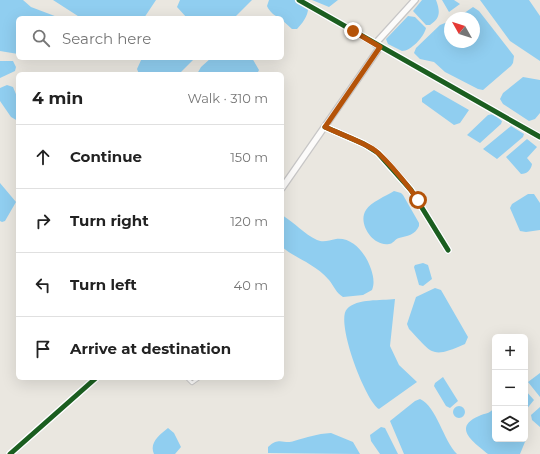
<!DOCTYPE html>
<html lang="en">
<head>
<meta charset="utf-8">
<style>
	body { margin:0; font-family:Montserrat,sans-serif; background:#f6f6f6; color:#222 }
	.controls { position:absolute; right:12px; bottom:12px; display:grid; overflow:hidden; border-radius:6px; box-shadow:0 4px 16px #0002 }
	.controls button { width:36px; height:36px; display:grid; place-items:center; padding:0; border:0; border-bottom:1px solid #e0e0e0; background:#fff; color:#222; font:20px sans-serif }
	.compass { position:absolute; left:444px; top:12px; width:36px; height:36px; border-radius:50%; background:#fff; box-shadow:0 4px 16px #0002; rotate:309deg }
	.stop { position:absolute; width:12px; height:12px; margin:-9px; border:3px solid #b45309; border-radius:50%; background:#fff }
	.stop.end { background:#b45309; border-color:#fff; box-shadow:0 1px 4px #0008 }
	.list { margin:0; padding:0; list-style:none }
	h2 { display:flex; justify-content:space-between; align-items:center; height:52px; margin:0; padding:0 16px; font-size:17px }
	h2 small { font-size:13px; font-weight:400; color:#767676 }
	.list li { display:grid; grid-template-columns:26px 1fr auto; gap:12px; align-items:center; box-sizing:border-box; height:64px; padding:0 16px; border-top:1px solid #e0e0e0 }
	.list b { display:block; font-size:15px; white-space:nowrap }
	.list em { font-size:13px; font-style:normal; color:#767676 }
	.icon { flex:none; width:22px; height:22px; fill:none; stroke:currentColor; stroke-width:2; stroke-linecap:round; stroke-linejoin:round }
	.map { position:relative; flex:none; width:540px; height:454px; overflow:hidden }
	.search { position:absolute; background:#fff; box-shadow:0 4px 16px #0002; left:16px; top:16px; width:268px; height:44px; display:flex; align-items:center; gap:10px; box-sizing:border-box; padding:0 14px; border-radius:6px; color:#767676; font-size:15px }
	.panel { position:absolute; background:#fff; box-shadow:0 4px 16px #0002; left:16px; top:72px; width:268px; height:308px; border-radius:6px }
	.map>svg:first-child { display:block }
	.water { fill:#90cef0 }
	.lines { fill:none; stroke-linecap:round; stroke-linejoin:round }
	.service-casing { stroke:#c7c6c6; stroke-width:4.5 }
	.minor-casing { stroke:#c7c6c6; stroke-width:8 }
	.service { stroke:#fcfbfa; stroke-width:2.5 }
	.minor { stroke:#fcfbfa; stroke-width:5.5 }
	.cycleway-casing { stroke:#fff; stroke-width:8 }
	.cycleway { stroke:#1b5e20; stroke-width:5 }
	.route { stroke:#b45309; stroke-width:5 }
</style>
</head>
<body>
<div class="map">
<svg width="540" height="454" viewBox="0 0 540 454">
	<rect width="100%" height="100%" fill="#eae7e0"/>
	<path class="water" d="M 0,0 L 23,0 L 31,7 L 60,18 L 18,18 L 18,54 L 0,51 Z
		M 53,0 L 156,0 L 144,18 L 81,18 Z
		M 180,0 L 252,0 L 234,18 L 187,18 L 177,7 Z
		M 269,0 L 295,0 L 308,7 C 309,15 302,24 297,29 L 292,29 L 282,20 L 282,18 C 276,18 269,11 267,6 Z
		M 312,0 L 338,0 L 329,7 Z
		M 422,0 L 436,0 C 440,11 441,18 430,25 L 426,25 L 413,11 Z
		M 442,0 L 454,0 L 460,4 L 449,12 Z
		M 480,0 L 529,0 L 540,16 L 540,61 L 510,41 Z
		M 473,7 L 479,11 L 514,56 L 513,63 L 511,66 L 483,90 L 478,89 L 445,72 L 434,62 L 420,59 L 414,53 L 416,48 L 440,25 L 450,21 L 450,42 L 474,42 L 474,18 L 457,18 Z
		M 408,16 L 415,17 L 426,28 C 424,37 411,51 402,51 L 388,44 L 386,39 Z
		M 142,58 L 195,58 L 179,74 L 139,74 L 137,69 Z
		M 211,58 L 252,58 L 259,70 L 257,74 L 197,74 L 201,67 Z
		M 0,61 L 13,61 L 16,67 L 15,71 L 0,78 Z
		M 523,77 L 540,80 L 540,113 L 535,119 L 529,121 L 503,104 L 500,99 L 503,93 Z
		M 7,85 L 13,87 L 18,99 L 18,121 L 11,117 L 0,101 L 0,88 Z
		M 434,90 L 469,110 L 460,123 L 454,125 L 422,102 L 422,98 Z
		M 493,114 L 502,121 L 501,124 L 480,143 L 467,135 L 488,115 Z
		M 511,126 L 524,134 L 523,137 L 497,159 L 483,149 Z
		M 527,139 L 537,147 L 527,158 L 532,164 C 531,170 527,174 521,174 L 506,157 Z
		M 0,183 L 16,202 L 5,221 L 2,222 L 0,221 Z
		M 394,191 L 401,193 L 403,195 L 419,223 L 419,226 C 415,235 407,236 399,238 C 395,239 393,244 389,244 C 373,247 357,223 366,210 C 371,202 386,196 394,191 Z
		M 528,194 L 534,194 L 540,203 L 540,230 L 526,232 L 520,231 L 510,208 L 512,204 Z
		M 282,215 C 295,223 304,234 317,240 C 324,243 329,240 336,239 C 353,237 366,254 371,269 C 373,275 375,283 372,290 L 363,295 L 343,297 C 336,293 334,286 329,280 C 314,263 298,260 282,247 Z
		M 423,263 L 428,265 L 432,279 L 423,286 L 419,285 L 414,267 L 415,265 Z
		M 435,288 L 441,290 L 468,337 L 465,344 C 431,359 433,354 409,329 L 407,324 L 416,297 Z
		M 395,299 L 390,346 L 399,365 L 417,382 L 379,409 C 365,400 335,321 347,309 C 357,298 381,301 395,299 Z
		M 540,373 L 540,397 L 528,382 Z
		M 443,377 L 458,401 L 450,408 L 446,406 L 434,386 L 435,383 Z
		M 525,390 L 534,400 L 525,411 Z
		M 420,399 C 437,407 443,440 457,454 L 404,454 L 390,421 L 415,401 Z
		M453 412a6 6 0 1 1 12 0a6 6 0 1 1-12 0Z
		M 495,407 L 495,439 L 525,439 L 525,424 L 528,428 L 527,437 L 520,454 L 488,454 C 475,443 451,428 479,416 C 488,412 488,415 495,407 Z
		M 540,407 L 540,427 L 532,420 L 531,415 Z
		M 381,427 L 385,428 L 398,454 L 380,454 L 371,441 L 370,435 Z
		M 168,428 L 174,433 L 181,447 L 175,454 L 154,454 C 149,443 159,435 168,428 Z
		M 331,433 L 353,442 L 360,454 L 268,453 L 268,447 C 280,436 284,445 294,441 C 308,437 316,434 331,433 Z"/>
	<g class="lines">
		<g class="service-casing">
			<path id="service" d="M 187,378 L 192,383 L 199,378"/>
		</g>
		<g class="minor-casing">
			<path id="minor" d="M 299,0 L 540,137
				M 375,44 L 415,0
				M 325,127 L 364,144 L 378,153 L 411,190 L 448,250
				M 282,188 L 380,47
				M 10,454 L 96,378"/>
		</g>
		<use href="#service" class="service"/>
		<use href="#minor" class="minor"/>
		<g class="cycleway-casing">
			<path id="cycleway" d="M 299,0 L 540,137
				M 325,127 L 364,144 L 378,153 L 411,190 L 448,250
				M 10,454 L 96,378"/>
		</g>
		<use href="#cycleway" class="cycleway"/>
	</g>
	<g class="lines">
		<path class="route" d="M 353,31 L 380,47 L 325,127 C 340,134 358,140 373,149 C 385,157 410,188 418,200"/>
	</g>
</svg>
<div class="controls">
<button>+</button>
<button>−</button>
<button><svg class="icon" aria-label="layers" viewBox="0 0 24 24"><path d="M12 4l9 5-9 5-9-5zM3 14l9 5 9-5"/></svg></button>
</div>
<svg class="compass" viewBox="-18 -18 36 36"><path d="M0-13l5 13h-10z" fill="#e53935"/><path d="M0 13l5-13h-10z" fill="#767676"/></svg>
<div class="stop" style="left:418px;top:200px"></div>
<div class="stop end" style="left:353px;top:31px"></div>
<div class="search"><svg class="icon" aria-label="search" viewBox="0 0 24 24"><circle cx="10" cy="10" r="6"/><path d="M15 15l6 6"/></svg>Search here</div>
<section class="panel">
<h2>4 min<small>Walk · 310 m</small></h2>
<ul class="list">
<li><svg class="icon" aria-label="ahead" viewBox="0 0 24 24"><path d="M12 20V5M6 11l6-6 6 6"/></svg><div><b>Continue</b></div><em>150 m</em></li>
<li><svg class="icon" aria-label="right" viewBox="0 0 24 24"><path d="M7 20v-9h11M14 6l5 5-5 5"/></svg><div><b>Turn right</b></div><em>120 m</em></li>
<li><svg class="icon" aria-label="left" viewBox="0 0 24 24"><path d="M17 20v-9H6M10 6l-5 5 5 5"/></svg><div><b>Turn left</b></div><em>40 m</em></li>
<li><svg class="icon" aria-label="arrive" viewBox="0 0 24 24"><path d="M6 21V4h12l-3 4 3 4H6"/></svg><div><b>Arrive at destination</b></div></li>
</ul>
</section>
</div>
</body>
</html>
